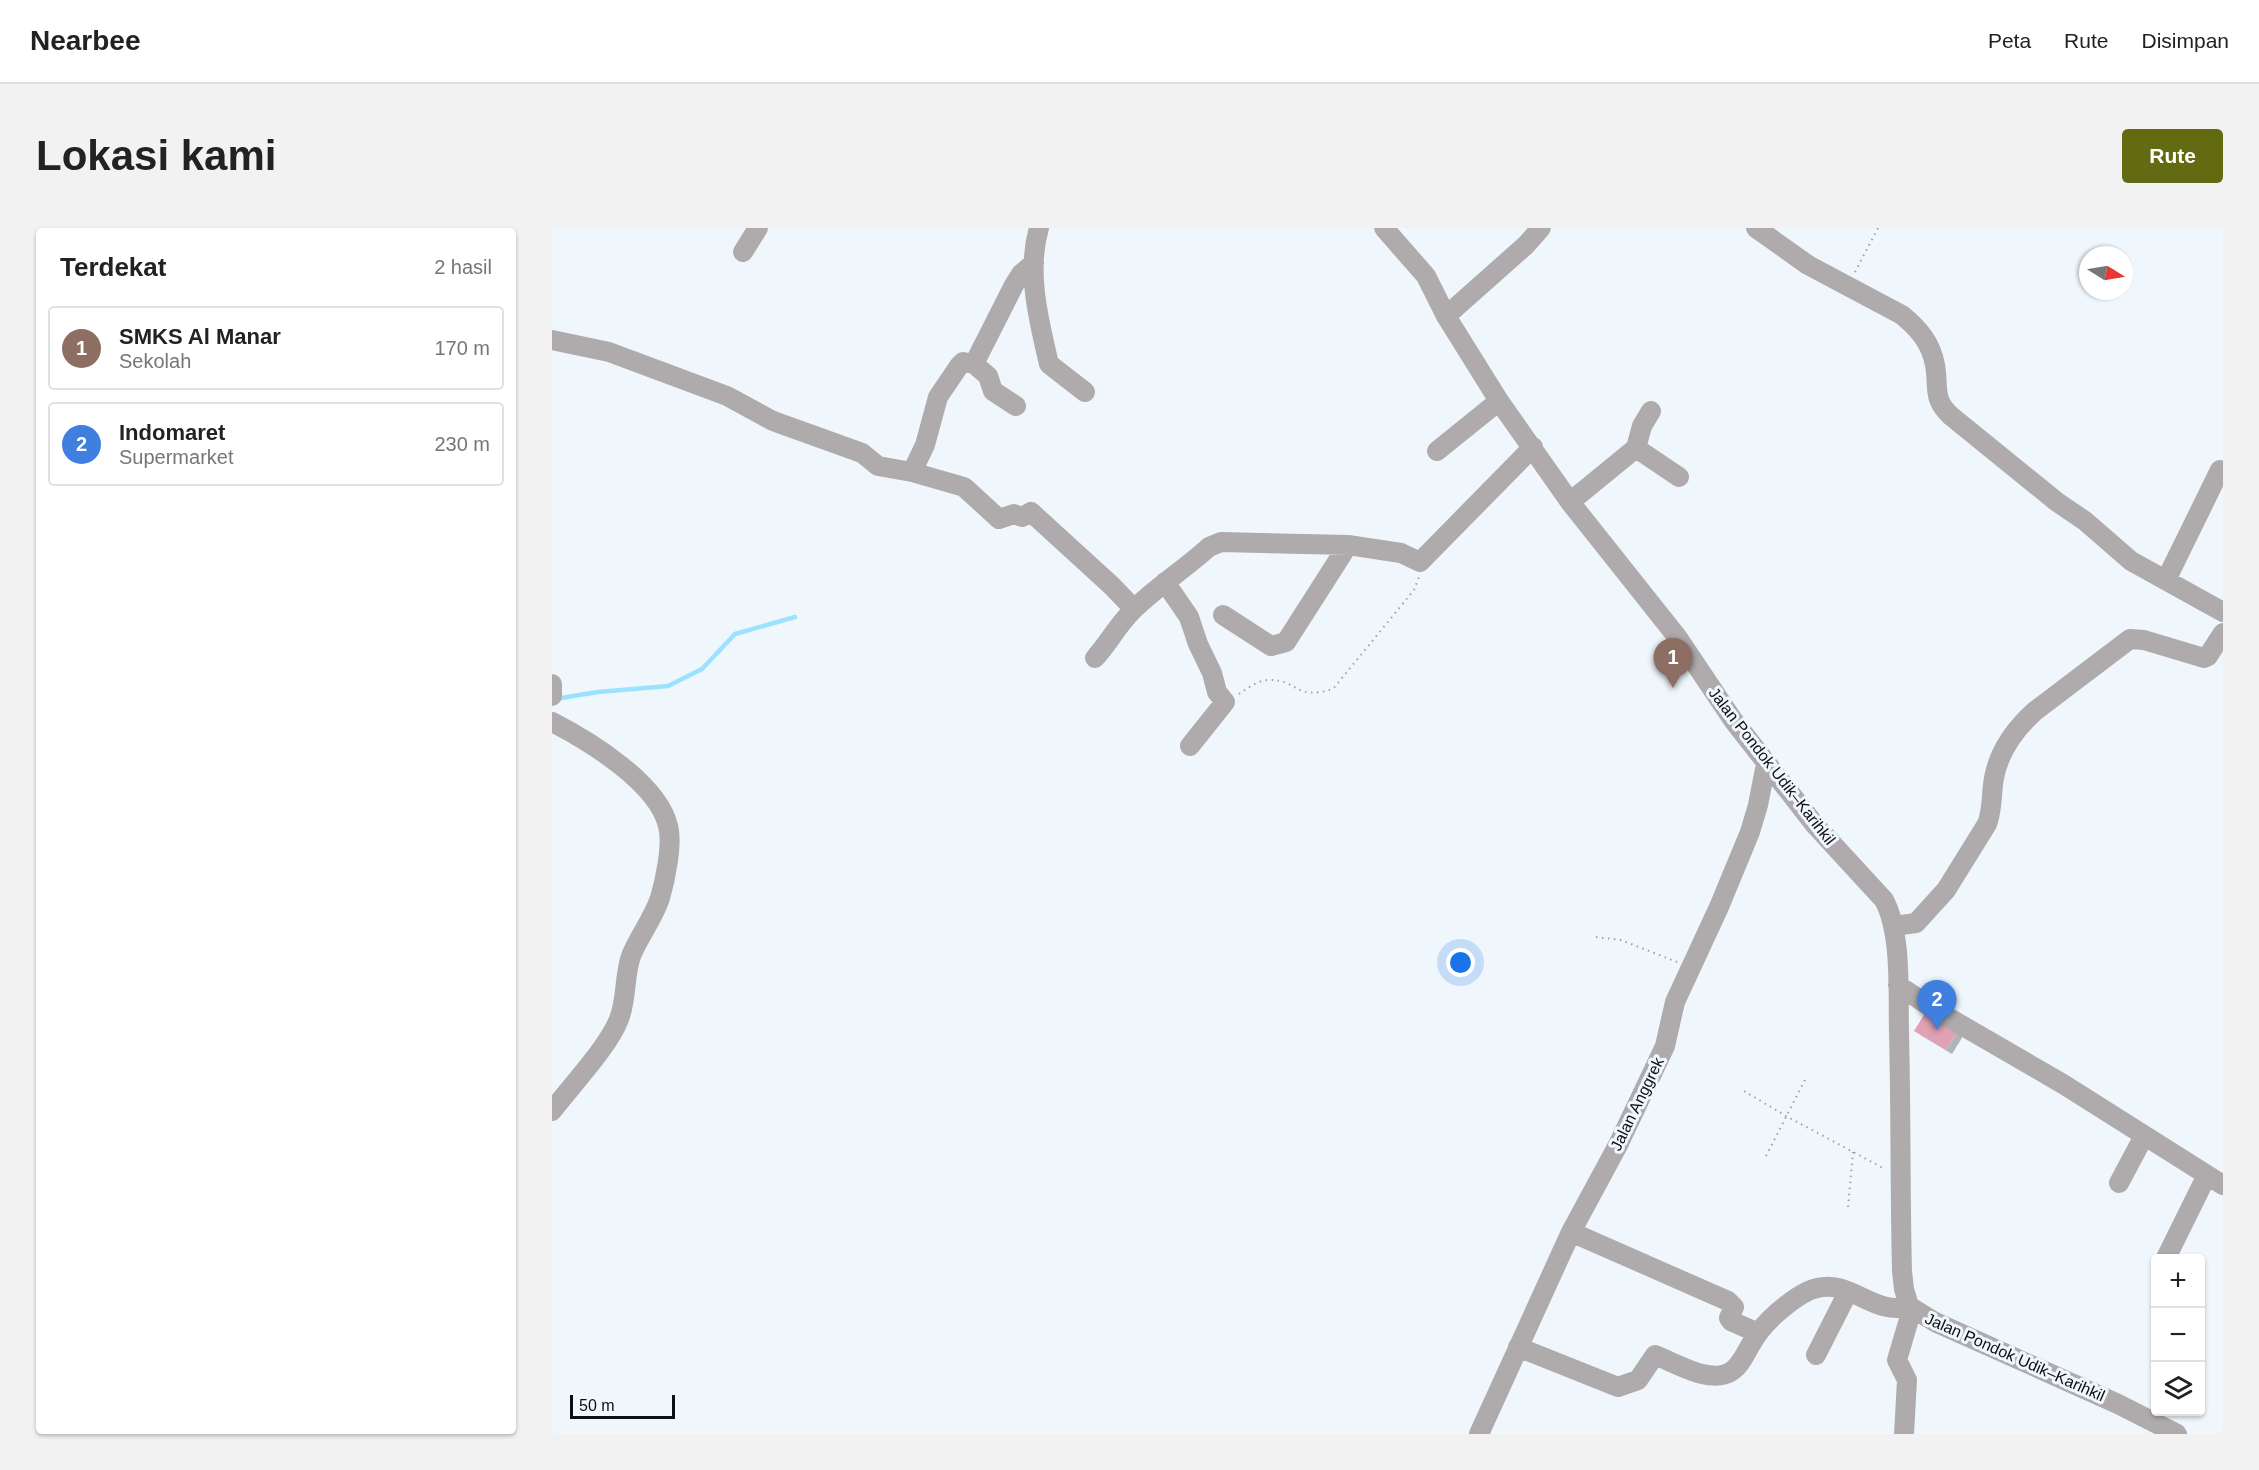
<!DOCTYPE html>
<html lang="id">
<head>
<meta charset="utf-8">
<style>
	body { margin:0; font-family:Helvetica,sans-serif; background:#f2f2f2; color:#222 }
	.controls { position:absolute; right:18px; bottom:18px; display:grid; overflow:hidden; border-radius:6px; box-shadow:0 2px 4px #0004 }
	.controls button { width:54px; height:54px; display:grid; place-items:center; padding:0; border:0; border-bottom:2px solid #e0e0e0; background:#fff; color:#222; font:30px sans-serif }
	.compass { position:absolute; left:1527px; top:18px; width:54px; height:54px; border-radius:50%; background:#fff; box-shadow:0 2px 4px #0004; rotate:101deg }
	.scale { position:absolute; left:18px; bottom:15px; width:105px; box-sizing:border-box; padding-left:6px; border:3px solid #0d0f11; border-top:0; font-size:16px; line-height:21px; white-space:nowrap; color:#0d0f11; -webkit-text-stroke:4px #eff7fd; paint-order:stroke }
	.you { position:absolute; left:909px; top:735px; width:21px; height:21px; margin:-15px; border:4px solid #fff; border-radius:50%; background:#1a73e8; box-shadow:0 0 0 9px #1a73e833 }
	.badge { display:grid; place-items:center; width:39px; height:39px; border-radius:50%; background:#626b11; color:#fff; font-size:20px; font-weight:700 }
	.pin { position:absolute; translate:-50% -50px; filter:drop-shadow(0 2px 3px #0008) }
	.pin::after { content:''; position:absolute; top:32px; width:21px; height:18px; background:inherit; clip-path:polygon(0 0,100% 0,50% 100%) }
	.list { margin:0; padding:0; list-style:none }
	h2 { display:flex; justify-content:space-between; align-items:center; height:78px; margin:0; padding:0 24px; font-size:26px }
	h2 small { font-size:20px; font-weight:400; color:#767676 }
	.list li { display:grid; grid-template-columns:39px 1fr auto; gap:18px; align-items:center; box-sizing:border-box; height:84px; margin:0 12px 12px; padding:0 12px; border:2px solid #e0e0e0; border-radius:6px }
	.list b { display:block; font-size:22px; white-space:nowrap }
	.list p { margin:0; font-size:20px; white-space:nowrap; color:#767676 }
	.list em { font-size:20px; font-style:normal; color:#767676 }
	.icon { flex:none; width:33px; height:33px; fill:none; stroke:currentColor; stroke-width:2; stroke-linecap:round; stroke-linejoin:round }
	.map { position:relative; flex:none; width:1671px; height:1206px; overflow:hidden; border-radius:6px }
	header { display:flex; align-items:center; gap:36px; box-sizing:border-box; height:84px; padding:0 30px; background:#fff; border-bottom:2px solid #e0e0e0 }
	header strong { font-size:28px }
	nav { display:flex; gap:33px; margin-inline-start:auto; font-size:21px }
	.intro { display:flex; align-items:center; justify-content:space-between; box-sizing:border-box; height:144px; padding:0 36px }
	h1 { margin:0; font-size:42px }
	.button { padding:15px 27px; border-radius:6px; background:#626b11; color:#fff; font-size:21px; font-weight:700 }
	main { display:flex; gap:36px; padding:0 36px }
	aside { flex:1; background:#fff; border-radius:6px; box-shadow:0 2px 4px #0004 }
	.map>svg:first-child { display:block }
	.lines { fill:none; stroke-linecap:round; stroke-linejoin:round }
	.stream { stroke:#9ce2fe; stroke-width:4.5 }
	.building { fill:#e1a1b5; filter:url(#shadow) }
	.path { stroke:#9ca2a7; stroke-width:2; stroke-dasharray:1.5 4.5; stroke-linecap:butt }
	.minor { stroke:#afabac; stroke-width:20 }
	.labels { text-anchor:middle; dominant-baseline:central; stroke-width:6; stroke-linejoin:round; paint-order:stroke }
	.street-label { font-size:16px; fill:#0d0f11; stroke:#eff7fd }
</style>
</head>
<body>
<header>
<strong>Nearbee</strong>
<nav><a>Peta</a><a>Rute</a><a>Disimpan</a></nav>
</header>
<div class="intro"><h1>Lokasi kami</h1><a class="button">Rute</a></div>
<main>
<aside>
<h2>Terdekat<small>2 hasil</small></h2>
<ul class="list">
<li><span class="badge" style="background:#8d6e63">1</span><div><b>SMKS Al Manar</b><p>Sekolah</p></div><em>170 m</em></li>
<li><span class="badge" style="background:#3f7fe0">2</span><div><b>Indomaret</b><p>Supermarket</p></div><em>230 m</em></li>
</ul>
</aside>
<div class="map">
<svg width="1671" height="1206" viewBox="0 0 1671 1206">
	<defs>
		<filter id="shadow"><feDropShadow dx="6" dy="4" stdDeviation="0" flood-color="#0004"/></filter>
	</defs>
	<rect width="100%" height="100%" fill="#eff7fd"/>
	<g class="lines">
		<path class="stream" d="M 5,469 L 9,470 L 46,464 L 116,458 L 150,441 L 183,406 L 243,389"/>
	</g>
	<path class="building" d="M 1375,782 L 1407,801 L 1394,822 L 1362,803 Z"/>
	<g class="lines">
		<path class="path" d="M 1303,44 L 1326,0
			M 687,466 C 696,460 706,452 717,452 C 745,451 743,473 781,461 L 862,362 L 867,349
			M 1044,709 L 1069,712 L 1125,734
			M 1192,863 L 1234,888 L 1331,940
			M 1214,928 L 1254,850
			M 1296,979 L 1301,924"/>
		<path class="minor" d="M 487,0 C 474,44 487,93 497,136 L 533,164
			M 832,0 L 874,48 L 894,88 L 947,173 L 1018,274 L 1126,410 L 1181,492 L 1263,597 L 1332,672 C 1350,705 1346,766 1347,804 C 1349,884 1348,963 1350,1043 L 1352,1061 L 1357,1078 L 1383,1094 L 1566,1176 L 1625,1206
			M 1204,0 L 1256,37 L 1350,87 C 1367,101 1379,115 1383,137 C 1387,159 1380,171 1399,188 L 1505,274 L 1533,293 L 1579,333 L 1671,384
			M 191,24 L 206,0
			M 482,35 L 469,46 L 462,57 L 422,136 L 411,134 L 407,138 L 386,169 L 373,217 L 360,244 L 412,259 L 447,291 L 462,286 L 470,289 L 479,284 L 560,358 L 582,381
			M 894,88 L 974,17 L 989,0
			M 0,112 L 57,124 L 175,168 L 221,193 L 310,225 L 326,238 L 360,244
			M 422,136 L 436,148 L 441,163 L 464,178
			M 1084,220 L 1127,249
			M 885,223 L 947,173
			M 1018,274 L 1084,220 L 1090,198 L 1099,183
			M 1614,352 L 1668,242
			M 613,354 L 637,389 L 646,416 L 660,445 L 665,464 L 673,474 L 638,518
			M 671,387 L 719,418 L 734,414 L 796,317
			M 543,430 C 558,413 565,398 581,382 C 604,359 633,341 657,319 L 669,314 L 796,317 L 849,325 L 868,334 L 981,219
			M 0,456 L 0,468
			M 0,494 C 37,513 106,555 116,598 C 121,616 113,653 108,670 C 101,691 87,708 79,728 C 72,748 75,771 67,791 C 57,818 19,858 0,883
			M 1342,698 L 1364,695 L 1394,662 L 1435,596 C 1441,581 1439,566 1442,550 C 1447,523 1463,501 1483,483 L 1578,411 L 1592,412 L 1652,430 L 1656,428 L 1671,405
			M 1346,757 L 1380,780 L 1511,856 L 1671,957
			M 1567,955 L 1592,908
			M 1019,1004 L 1176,1073 L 1182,1079 L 1177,1090 L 1179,1093 L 1206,1105
			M 1614,1030 L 1655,947
			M 966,1119 L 1066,1159 L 1086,1152 L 1103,1127 C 1118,1133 1134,1142 1150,1146 C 1189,1155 1189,1127 1207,1104 C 1218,1089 1247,1064 1265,1060 C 1298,1051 1323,1089 1357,1078
			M 1264,1127 L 1296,1064
			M 927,1206 L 1019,1004 L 1066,917 L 1105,835 L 1113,818 L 1123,774 L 1167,679 L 1198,604 L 1206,577 L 1214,536
			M 1352,1206 L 1355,1152 L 1345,1132 L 1360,1081"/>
	</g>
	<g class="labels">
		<g class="street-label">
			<text transform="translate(1220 538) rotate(52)">Jalan Pondok Udik–Karihkil</text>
			<text transform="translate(1085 876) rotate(-64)">Jalan Anggrek</text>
			<text transform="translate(1463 1129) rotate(24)">Jalan Pondok Udik–Karihkil</text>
		</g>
	</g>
</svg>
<div class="controls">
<button>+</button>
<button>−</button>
<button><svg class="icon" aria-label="layers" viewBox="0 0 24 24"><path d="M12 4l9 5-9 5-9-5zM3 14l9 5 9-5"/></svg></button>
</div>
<svg class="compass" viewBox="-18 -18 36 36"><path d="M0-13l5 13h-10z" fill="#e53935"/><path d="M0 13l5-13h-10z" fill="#767676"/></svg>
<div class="scale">50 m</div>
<div class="you"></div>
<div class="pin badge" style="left:1121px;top:460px;background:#8d6e63">1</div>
<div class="pin badge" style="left:1385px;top:802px;background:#3f7fe0">2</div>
</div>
</main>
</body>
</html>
